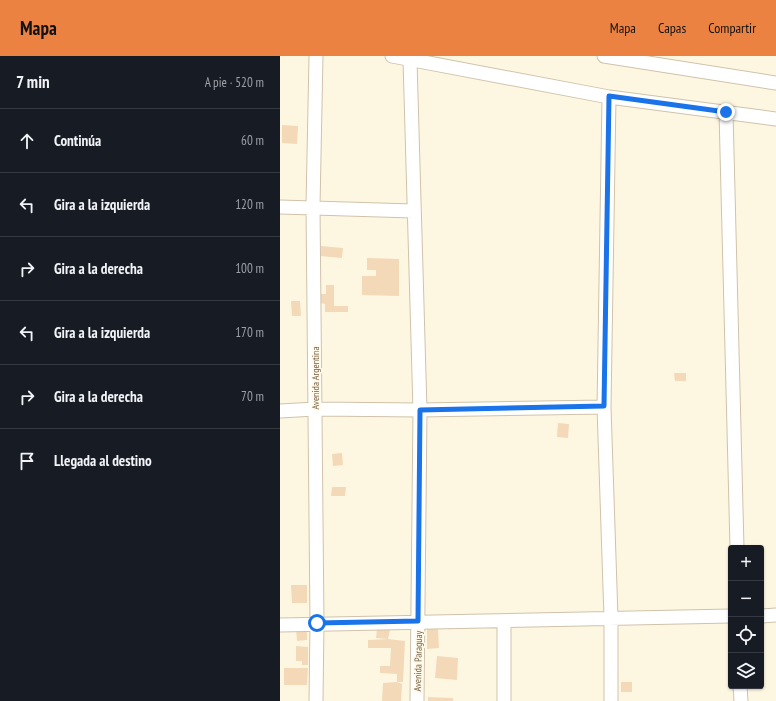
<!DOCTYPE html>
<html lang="es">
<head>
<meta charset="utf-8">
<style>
	body { margin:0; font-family:"PT Sans Narrow",sans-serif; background:#20242c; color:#f1f3f6 }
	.controls { position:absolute; right:12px; bottom:12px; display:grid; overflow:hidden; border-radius:4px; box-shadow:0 1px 3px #0004 }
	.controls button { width:36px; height:36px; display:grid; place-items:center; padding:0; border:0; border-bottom:1px solid #363941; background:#171b24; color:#f1f3f6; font:20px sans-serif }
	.stop { position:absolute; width:12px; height:12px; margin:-9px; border:3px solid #1a73e8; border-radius:50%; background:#fff }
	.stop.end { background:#1a73e8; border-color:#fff; box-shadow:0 1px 4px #0008 }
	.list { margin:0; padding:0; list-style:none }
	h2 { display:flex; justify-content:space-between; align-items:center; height:52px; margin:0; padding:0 16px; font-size:17px }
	h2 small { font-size:13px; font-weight:400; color:#9ea1a6 }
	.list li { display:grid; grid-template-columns:26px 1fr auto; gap:12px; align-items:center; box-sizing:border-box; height:64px; padding:0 16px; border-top:1px solid #363941 }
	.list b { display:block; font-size:15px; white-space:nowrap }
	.list em { font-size:13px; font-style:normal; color:#9ea1a6 }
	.icon { flex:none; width:22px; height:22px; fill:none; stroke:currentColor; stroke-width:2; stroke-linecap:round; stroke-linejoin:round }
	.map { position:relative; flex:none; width:496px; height:645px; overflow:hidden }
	header { display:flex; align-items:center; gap:24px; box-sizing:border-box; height:56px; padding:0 20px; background:#ec8242; color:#111 }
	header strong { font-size:19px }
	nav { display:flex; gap:22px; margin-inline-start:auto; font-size:14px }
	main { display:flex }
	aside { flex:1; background:#171b24 }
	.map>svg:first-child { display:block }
	.building { fill:#f3d9b8 }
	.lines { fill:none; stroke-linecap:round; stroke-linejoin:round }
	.street-casing { stroke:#d0c2ab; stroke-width:15 }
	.street { stroke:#fff; stroke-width:13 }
	.route { stroke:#1a73e8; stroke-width:5 }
	.labels { text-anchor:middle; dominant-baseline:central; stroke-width:3.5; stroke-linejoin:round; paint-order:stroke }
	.street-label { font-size:10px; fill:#755f47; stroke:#fffae9 }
</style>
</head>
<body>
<header>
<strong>Mapa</strong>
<nav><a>Mapa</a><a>Capas</a><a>Compartir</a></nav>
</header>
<main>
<aside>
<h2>7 min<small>A pie · 520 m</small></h2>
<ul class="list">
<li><svg class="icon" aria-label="ahead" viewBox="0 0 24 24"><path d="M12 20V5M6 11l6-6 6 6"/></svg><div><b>Continúa</b></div><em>60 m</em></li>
<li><svg class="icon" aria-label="left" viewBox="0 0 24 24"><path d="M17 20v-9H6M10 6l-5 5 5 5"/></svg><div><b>Gira a la izquierda</b></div><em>120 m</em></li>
<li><svg class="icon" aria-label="right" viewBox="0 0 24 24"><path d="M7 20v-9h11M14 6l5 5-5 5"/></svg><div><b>Gira a la derecha</b></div><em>100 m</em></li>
<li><svg class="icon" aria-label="left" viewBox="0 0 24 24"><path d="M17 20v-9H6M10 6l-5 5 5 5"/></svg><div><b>Gira a la izquierda</b></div><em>170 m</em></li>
<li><svg class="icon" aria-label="right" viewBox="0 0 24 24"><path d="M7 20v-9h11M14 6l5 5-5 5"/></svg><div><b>Gira a la derecha</b></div><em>70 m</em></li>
<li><svg class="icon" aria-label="arrive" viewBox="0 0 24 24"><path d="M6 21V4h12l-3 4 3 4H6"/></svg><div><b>Llegada al destino</b></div></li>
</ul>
</aside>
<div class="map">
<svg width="496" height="645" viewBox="0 0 496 645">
	<rect width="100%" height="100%" fill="#fdf7e2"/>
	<path class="building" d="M 2,69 L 18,70 L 17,88 L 2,87 Z
		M 41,190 L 63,192 L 62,202 L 40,200 Z
		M 87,202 L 119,203 L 119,240 L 82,239 L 82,220 L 96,220 L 96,214 L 87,214 Z
		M 46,229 L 54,229 L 54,250 L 68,250 L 68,256 L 45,256 L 45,248 L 40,247 L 40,238 L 46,238 Z
		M 11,245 L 20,245 L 21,260 L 12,260 Z
		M 394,317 L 406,317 L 406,325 L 395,325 Z
		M 278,367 L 289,368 L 288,382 L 277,381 Z
		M 62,397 L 63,409 L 53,410 L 52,398 Z
		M 52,431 L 66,431 L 65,440 L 51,440 Z
		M 11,529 L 27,529 L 27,547 L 12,547 Z
		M 158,572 L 159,592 L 147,593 L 147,573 Z
		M 16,573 L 27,573 L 27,584 L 17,585 Z
		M 97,573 L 110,574 L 108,583 L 125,585 L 123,626 L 117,626 L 117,618 L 100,617 L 100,610 L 110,610 L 111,592 L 88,592 L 88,584 L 108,583 L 96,582 Z
		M 16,590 L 28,591 L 28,609 L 22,609 L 22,605 L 16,605 Z
		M 157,600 L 178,602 L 177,624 L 155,622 Z
		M 4,612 L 28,612 L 27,629 L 4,629 Z
		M 117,626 L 122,628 L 121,645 L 102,645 L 103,627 Z
		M 341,626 L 352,626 L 352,636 L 341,636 Z
		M 148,641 L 173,642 L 173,645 L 148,645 Z"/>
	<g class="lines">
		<g class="street-casing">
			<path id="street" d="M 112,0 L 329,41 L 496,63
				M 324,0 L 496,27
				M 130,4 L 140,354 L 137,645
				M 329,41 L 324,351 L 331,562 L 331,645
				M 446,56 L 457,492
				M 0,151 L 133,155
				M 0,355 L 35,353 L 140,354 L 324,351
				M 481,560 L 496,559
				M 224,565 L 224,645
				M 0,569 L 451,560
				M 460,630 L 461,645
				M 36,645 L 37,567 L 33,150 L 36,0"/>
		</g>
		<use href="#street" class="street"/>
	</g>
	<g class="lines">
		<path class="route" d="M 37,567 L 138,565 L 140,354 L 324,350 L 329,40 L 446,56"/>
	</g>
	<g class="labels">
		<g class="street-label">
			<text transform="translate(35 322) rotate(-90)">Avenida Argentina</text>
			<text transform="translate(138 605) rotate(-89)">Avenida Paraguay</text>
		</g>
	</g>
</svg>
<div class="controls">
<button>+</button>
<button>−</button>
<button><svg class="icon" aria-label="locate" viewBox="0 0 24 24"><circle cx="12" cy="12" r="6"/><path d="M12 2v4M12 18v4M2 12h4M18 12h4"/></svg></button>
<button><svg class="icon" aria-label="layers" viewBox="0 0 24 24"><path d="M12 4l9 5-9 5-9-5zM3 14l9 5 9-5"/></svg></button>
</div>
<div class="stop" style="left:37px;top:567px"></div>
<div class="stop end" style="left:446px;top:56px"></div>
</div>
</main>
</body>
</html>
